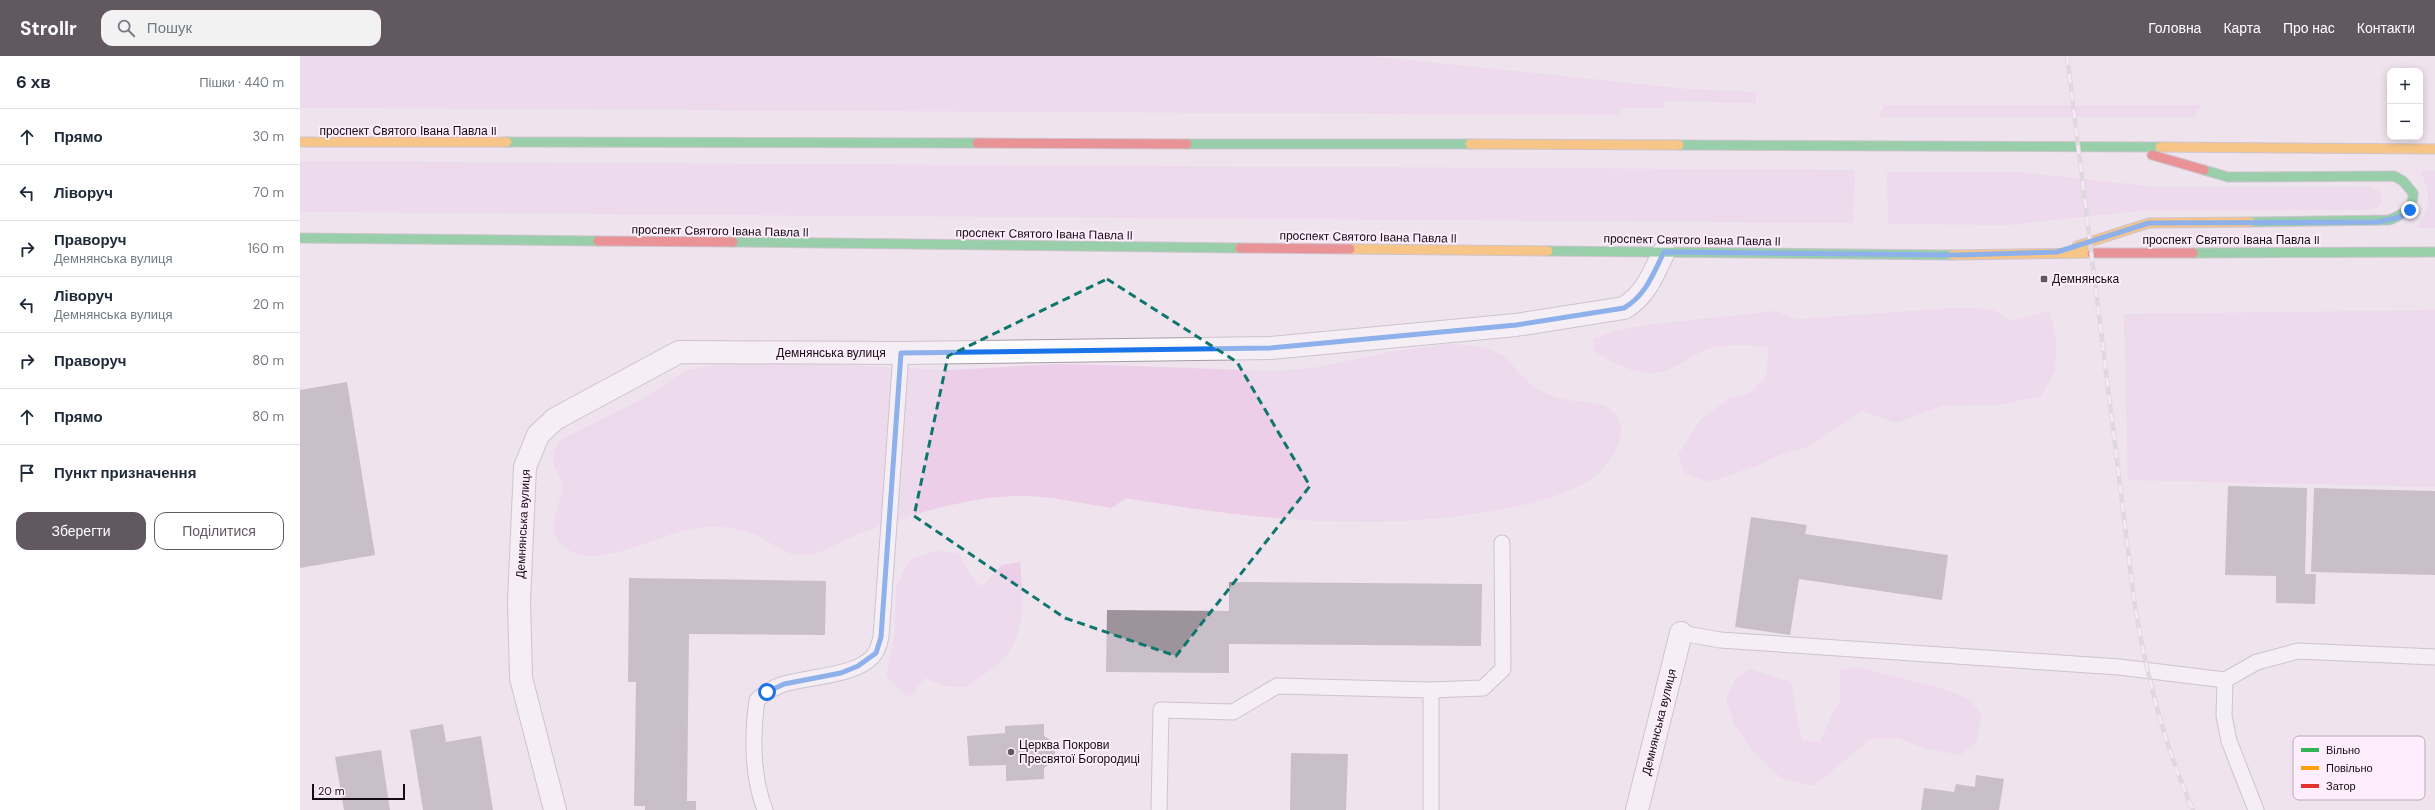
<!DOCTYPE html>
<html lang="uk">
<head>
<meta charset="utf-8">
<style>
	body { margin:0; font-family:"DM Sans",sans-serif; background:#f2f2f3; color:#1f2937 }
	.controls { position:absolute; right:12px; top:12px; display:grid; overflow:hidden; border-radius:8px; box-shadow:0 2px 10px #0003 }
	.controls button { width:36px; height:36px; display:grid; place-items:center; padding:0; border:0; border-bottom:1px solid #e0e1e3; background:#fff; color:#1f2937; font:20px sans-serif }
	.scale { position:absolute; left:12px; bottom:10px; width:93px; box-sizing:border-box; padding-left:4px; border:2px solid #140d13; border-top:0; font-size:11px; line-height:14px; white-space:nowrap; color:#140d13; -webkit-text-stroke:3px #feedfd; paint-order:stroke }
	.stop { position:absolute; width:12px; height:12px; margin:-9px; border:3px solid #1a73e8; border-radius:50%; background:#fff }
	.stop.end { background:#1a73e8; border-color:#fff; box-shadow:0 1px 4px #0008 }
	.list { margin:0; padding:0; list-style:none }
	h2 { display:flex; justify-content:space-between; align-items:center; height:52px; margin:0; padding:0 16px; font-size:17px }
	h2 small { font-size:13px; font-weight:400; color:#747a83 }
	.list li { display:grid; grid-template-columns:26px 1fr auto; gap:12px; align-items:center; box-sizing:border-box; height:56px; padding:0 16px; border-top:1px solid #e0e1e3 }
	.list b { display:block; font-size:15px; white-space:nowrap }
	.list p { margin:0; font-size:13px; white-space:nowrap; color:#747a83 }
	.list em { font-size:13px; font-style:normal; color:#747a83 }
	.actions { display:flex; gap:8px; padding:12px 16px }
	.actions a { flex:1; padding:9px 0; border:1px solid #615860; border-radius:12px; text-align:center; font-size:14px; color:#615860 }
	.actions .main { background:#615860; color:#fff }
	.icon { flex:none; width:22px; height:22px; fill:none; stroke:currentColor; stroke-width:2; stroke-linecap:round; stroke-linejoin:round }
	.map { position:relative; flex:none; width:2135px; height:754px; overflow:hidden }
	header { display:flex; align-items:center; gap:24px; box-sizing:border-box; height:56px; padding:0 20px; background:#615860; color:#fff }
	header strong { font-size:19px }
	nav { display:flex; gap:22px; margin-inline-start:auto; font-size:14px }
	.search { width:280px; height:36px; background:#f2f2f3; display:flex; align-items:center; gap:10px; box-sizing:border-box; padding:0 14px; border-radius:12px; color:#747a83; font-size:15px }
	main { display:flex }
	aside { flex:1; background:#fff }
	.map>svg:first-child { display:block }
	.green { fill:#eccee9 }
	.building { fill:#9c939b }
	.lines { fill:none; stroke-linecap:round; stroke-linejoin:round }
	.lane-casing { stroke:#a59da4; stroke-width:17 }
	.street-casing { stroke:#a59da4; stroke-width:24 }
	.fast-casing { stroke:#a59da4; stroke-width:11 }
	.slow-casing { stroke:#a59da4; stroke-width:11 }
	.jam-casing { stroke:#a59da4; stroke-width:11 }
	.lane { stroke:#fdfbfc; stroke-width:15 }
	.street { stroke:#fdfbfc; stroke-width:22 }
	.fast { stroke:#30b455; stroke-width:9 }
	.slow { stroke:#ff9f0a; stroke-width:9 }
	.jam { stroke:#e5322d; stroke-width:9 }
	.rail-casing { stroke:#cccacc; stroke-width:4.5 }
	.rail { stroke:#feedfd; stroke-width:3; stroke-dasharray:9; stroke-linecap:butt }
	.route { stroke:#1a73e8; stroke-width:5 }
	.marked { fill:none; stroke:#0f766e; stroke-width:3; stroke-dasharray:8 5; stroke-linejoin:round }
	.poi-dot { fill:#615860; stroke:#feedfd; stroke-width:1.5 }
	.labels { text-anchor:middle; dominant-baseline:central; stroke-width:4; stroke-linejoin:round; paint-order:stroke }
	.street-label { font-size:12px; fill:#140d13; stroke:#feedfd }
	.poi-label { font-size:12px; fill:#140d13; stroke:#feedfd; text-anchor:start }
	.key { fill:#feedfd; stroke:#b8aab7; stroke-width:1 }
	.key-label { font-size:11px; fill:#140d13 }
</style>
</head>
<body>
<header>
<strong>Strollr</strong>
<div class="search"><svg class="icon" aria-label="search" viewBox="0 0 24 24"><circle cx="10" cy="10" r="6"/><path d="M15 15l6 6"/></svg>Пошук</div>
<nav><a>Головна</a><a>Карта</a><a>Про нас</a><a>Контакти</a></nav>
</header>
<main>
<aside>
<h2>6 хв<small>Пішки · 440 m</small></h2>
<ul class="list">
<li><svg class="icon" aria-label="ahead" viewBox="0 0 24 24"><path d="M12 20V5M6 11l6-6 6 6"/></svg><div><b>Прямо</b></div><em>30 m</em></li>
<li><svg class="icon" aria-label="left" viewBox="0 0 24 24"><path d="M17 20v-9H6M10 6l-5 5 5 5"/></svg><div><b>Ліворуч</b></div><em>70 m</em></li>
<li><svg class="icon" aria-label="right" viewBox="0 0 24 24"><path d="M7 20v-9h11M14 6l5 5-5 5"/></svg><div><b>Праворуч</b><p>Демнянська вулиця</p></div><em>160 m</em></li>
<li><svg class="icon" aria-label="left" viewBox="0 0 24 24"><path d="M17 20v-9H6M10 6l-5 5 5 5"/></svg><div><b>Ліворуч</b><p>Демнянська вулиця</p></div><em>20 m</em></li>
<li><svg class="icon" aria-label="right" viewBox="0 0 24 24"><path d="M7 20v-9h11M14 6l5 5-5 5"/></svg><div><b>Праворуч</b></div><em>80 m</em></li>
<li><svg class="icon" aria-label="ahead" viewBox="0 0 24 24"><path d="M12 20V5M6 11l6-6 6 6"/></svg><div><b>Прямо</b></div><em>80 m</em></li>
<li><svg class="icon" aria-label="arrive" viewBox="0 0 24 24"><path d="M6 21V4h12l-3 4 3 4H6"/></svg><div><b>Пункт призначення</b></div></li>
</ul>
<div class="actions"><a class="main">Зберегти</a><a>Поділитися</a></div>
</aside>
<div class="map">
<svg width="2135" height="754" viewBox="0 0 2135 754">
	<rect width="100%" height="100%" fill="#efe3ee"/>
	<path class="green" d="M 0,0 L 1070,0 L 1387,33 L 1456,36 L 1456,47 L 1365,45 L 1364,52 L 1321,52 L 1321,59 L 0,52 Z
		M 1585,49 L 1902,49 L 1894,61 L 1578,61 Z
		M 0,105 L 1555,114 L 1553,167 L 0,156 Z
		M 2120,115 L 2135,115 L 2135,172 L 2116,172 C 2132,150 2132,139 2120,115 Z
		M 1587,116 L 1718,116 L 1857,131 L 2068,131 L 2080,135 L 2083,145 L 2079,151 L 2069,154 L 1848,154 L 1707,169 L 1588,168 Z
		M 1654,252 L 1693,253 L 1710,265 L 1750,255 L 1756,286 L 1755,314 L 1741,340 L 1698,349 L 1642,350 L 1596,367 L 1562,355 L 1507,391 L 1474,401 L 1456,410 L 1410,426 L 1385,418 L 1378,399 L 1401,363 L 1429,343 L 1448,338 L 1466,321 L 1469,292 C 1448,289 1429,287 1408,293 C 1393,297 1378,312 1364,315 C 1339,322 1316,308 1295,296 L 1293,283 L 1315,275 L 1346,269 L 1475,255 L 1497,263 Z
		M 2135,254 L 2135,431 L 1828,424 L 1824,258 Z
		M 1148,288 C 1165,289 1183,289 1198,297 C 1207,301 1211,308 1217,315 C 1233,333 1250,342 1274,345 C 1285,346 1301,346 1310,353 C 1336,372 1309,411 1290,424 C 1267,438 1239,445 1213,451 C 1086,478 953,464 826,442 L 812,452 C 780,447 747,439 714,440 C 670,442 627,454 586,468 C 573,472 559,477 547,483 C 535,488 522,497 508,499 C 487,501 474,488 456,479 C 438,471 416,469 396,472 C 360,477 299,515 267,493 C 241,475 261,452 263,429 C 255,411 247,402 261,384 L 337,346 L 386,315 L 418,308 L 499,307 L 650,314 L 758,308 L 807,309 L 974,315 L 1013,312 L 1090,296 Z
		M 636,495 L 659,497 L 669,517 L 681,531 L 702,509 L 720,506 C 723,538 727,578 703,603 C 692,614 678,622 666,631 L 645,630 L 625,622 L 609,642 L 586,620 L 595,575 L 596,531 L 610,503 Z
		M 1555,611 L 1643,633 L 1669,643 L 1682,659 L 1677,685 L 1661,699 L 1628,693 L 1597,682 L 1571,683 L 1513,730 L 1481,722 L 1451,693 L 1435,670 L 1426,643 L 1435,623 L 1449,613 L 1491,626 C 1496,647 1495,664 1503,684 L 1520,686 L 1533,656 L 1540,646 L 1540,614 Z"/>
	<path class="building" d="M 47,326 L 75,499 L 0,512 L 0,334 Z
		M 1928,430 L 2007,432 L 2005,518 L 2016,518 L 2015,548 L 1976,547 L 1976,520 L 1925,519 Z
		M 2014,432 L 2135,435 L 2135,519 L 2011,516 Z
		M 1451,461 L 1507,469 L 1505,478 L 1648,499 L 1642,544 L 1499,523 L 1490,579 L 1435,571 Z
		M 329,522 L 526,525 L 525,579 L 389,578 L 387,745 L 396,745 L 396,754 L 345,754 L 345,750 L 334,750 L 336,626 L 328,626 Z
		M 929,526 L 1182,528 L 1181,590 L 929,588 L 929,617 L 806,616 L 807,554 L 929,555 Z
		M 143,668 L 146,686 L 181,680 L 193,754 L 123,754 L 110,674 Z
		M 744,668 L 744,680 L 755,687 L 755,704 L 744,712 L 744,723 L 706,725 L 706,709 L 669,710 L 667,680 L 705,677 L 705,670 Z
		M 81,694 L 90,754 L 44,754 L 35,701 Z
		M 991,697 L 1048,698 L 1046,754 L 990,754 Z
		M 1676,719 L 1704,723 L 1699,754 L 1621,754 L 1624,732 L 1654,736 L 1656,728 L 1675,731 Z"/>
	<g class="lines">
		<g class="lane-casing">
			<path id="lane" d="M 1381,577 L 1420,584 L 1819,611 L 1925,624 L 1957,606 L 1998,595 L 2135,601
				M 1925,624 L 1924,660 L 1929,685 L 1956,754
				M 1131,634 L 1183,632 L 1203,613 L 1202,487
				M 465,754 C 452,720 452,680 457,644 C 465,637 474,631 484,628 C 508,620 561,621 576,596 C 578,592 580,586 581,581 L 601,297
				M 859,754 L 861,654 L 933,656 L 977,630 L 1131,634 L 1131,754"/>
		</g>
		<g class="street-casing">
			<path id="street" d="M 255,754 L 221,622 L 219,545 L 225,411 L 238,379 L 255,363 L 379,296 L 601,297 L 970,292 L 1216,269 L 1324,252 C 1346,239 1353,218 1364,196
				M 1337,754 L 1381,577"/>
		</g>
		<g class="fast-casing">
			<path id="fast" d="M 207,86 L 677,87
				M 887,88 L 1170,88
				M 1379,89 L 1860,91
				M 1904,114 L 1928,121 L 2094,120 L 2103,125 L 2113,137 C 2114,153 2102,159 2089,164 L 1950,166
				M 0,182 L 298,185
				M 433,186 L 940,192
				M 1248,195 L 1652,199
				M 1893,197 L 2135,196"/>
		</g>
		<g class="slow-casing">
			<path id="slow" d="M 0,86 L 207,86
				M 1170,88 L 1379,89
				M 1860,91 L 2135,93
				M 1777,190 L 1849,167 L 1950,166
				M 1050,193 L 1248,195
				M 1652,199 L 1792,197"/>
		</g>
		<g class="jam-casing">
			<path id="jam" d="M 677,87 L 887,88
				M 1852,99 L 1904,114
				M 298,185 L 433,186
				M 940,192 L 1050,193
				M 1792,197 L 1893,197"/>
		</g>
		<use href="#lane" class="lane"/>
		<use href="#street" class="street"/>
		<use href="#fast" class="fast"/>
		<use href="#slow" class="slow"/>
		<use href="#jam" class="jam"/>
		<g class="rail-casing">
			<path id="rail" d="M 1767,0 L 1835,551 C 1847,621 1864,689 1893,754"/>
		</g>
		<use href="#rail" class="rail"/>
	</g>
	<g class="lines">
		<path class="route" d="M 467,636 L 484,628 L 541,617 L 558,610 L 576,597 L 581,581 L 601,297 L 970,292 L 1216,269 L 1324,252 C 1346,239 1353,218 1364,196 L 1658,199 L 1757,196 L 1849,167 L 2078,166 L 2100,161 L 2110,154"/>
	</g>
	<path d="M0 0H2135V754H0ZM 807,223 L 937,306 L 1010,430 L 876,600 L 765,562 L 614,460 L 648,300 Z" fill="#efe3ee" fill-opacity=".55" fill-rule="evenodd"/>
	<path class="marked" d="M 807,223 L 937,306 L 1010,430 L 876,600 L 765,562 L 614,460 L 648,300 Z"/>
	<g class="poi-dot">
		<rect x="1740" y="219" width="8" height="8" rx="2"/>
		<circle cx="711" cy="696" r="4"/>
	</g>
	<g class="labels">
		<g class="street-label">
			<text x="108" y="75">проспект Святого Івана Павла II</text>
			<text transform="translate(420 175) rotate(1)">проспект Святого Івана Павла II</text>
			<text transform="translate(744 178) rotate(1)">проспект Святого Івана Павла II</text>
			<text transform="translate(1068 181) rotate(1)">проспект Святого Івана Павла II</text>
			<text transform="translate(1392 184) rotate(1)">проспект Святого Івана Павла II</text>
			<text x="1931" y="184">проспект Святого Івана Павла II</text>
			<text x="531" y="297">Демнянська вулиця</text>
			<text transform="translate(223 468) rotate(-87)">Демнянська вулиця</text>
			<text transform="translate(1359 666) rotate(-76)">Демнянська вулиця</text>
		</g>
		<g class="poi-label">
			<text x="1752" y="223">Демнянська</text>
			<text x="719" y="689">Церква Покрови<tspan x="719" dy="14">Пресвятої Богородиці</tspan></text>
		</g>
	</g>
	<rect x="1993" y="680" width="132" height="64" rx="6" class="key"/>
	<rect x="2001" y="692" width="18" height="4" fill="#30b455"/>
	<rect x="2001" y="710" width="18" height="4" fill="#ff9f0a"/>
	<rect x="2001" y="728" width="18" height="4" fill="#e5322d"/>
	<g class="key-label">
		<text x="2026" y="698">Вільно</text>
		<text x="2026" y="716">Повільно</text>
		<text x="2026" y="734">Затор</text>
	</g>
</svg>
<div class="controls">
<button>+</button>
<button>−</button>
</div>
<div class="scale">20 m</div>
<div class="stop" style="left:467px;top:636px"></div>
<div class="stop end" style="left:2110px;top:154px"></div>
</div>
</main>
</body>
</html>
